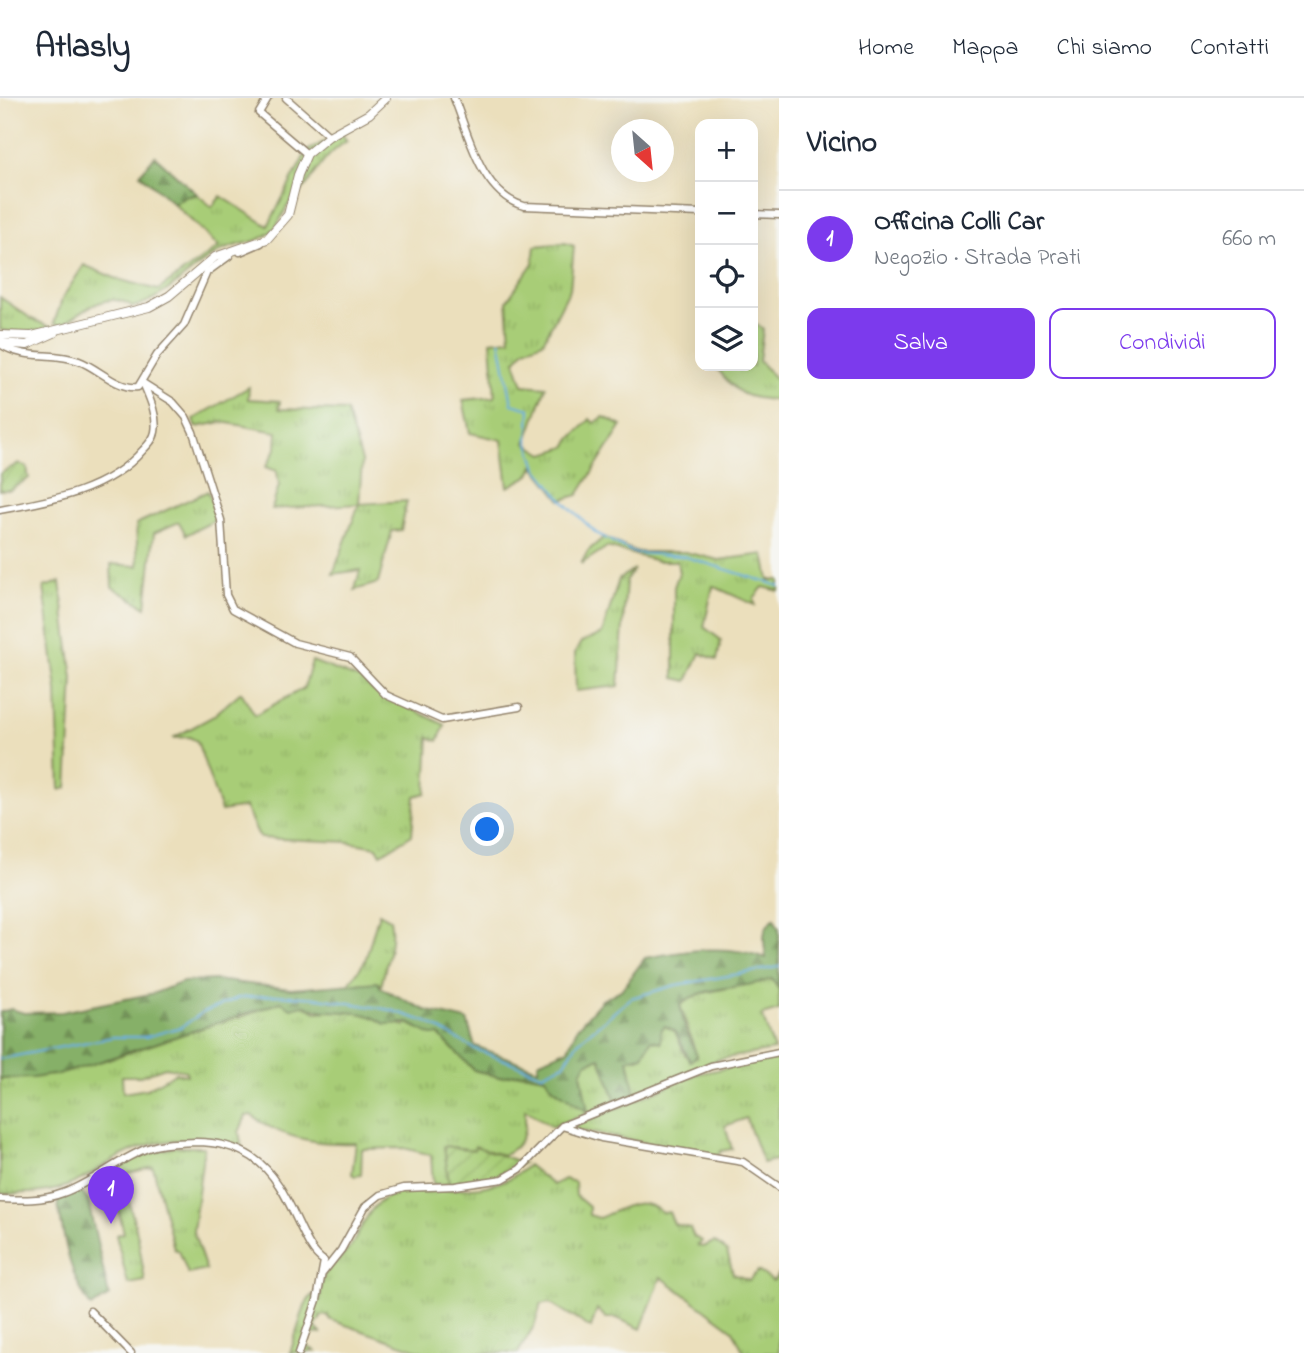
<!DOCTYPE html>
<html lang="it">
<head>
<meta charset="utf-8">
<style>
	body { margin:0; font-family:"Indie Flower",sans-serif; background:#f2f2f3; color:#1f2937 }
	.controls { position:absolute; right:21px; top:21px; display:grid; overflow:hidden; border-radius:14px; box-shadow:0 7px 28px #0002 }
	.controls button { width:63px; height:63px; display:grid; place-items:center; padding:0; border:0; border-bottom:2px solid #e0e1e3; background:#fff; color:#1f2937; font:35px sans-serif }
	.compass { position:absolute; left:611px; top:21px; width:63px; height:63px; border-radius:50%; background:#fff; box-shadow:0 7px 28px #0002; rotate:153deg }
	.you { position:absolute; left:488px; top:732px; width:24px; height:24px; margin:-18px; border:5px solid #fff; border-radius:50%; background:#1a73e8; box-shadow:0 0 0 10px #1a73e833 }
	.badge { display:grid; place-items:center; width:46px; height:46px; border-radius:50%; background:#7c3aed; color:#fff; font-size:23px; font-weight:700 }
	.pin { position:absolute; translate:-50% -58px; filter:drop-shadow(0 2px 4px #0008) }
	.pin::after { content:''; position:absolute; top:37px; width:24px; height:21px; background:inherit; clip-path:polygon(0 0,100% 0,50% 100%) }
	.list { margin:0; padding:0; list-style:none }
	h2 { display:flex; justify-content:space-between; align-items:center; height:91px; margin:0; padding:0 28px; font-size:30px }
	h2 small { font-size:23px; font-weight:400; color:#747a83 }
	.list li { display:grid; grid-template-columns:46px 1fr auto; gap:21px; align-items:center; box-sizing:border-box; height:98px; padding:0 28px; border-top:2px solid #e0e1e3 }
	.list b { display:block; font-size:26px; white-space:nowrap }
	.list p { margin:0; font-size:23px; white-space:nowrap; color:#747a83 }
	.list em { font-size:23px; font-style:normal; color:#747a83 }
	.actions { display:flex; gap:14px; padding:21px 28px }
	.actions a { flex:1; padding:16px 0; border:2px solid #7c3aed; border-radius:14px; text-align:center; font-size:24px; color:#7c3aed }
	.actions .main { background:#7c3aed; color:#fff }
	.icon { flex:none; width:38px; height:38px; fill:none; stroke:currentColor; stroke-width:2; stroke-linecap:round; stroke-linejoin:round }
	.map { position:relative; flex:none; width:779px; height:1255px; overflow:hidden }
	header { display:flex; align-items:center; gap:42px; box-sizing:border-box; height:98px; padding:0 35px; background:#fff; border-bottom:2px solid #e0e1e3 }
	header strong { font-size:33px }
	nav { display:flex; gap:38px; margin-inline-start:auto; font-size:24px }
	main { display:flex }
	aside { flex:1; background:#fff }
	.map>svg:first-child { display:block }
	.grass { fill:url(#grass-tufts); stroke:#727c4a; stroke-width:2; fill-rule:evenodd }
	.forest { fill:url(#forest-firs); stroke:#606d43; stroke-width:2 }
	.garden { fill:url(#garden-furrows); stroke:#727c4a; stroke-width:2 }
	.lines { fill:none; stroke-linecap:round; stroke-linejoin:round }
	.stream { stroke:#6aafe0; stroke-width:2 }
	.minor-casing { stroke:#93846d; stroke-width:9 }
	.major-casing { stroke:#93846d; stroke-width:10 }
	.minor { stroke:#fff; stroke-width:6 }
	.major { stroke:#fff; stroke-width:8 }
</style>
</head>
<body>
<header>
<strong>Atlasly</strong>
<nav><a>Home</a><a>Mappa</a><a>Chi siamo</a><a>Contatti</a></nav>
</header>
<main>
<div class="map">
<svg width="779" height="1255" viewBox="0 0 779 1255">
	<defs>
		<pattern id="grass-tufts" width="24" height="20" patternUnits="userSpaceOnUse" patternTransform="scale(1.75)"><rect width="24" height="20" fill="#a8cd77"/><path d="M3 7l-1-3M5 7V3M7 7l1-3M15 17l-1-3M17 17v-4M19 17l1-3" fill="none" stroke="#92b066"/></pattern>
		<pattern id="forest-firs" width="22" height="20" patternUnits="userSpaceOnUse" patternTransform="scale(1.75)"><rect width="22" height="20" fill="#86b068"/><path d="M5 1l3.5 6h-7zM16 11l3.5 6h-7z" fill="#6f8f55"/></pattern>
		<pattern id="garden-furrows" width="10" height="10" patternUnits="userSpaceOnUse" patternTransform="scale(1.75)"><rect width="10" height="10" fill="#a8cd77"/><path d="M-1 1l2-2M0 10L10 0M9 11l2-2" fill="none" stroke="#92b066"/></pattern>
	</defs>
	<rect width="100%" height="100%" fill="#f6f6f2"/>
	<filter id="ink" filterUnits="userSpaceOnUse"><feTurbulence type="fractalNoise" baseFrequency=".0143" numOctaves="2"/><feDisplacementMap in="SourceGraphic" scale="14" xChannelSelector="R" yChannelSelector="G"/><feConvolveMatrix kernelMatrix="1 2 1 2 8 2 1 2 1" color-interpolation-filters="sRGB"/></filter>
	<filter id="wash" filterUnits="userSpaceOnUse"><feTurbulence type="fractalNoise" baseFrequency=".00686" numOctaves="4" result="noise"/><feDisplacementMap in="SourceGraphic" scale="28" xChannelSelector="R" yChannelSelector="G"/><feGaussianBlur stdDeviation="1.57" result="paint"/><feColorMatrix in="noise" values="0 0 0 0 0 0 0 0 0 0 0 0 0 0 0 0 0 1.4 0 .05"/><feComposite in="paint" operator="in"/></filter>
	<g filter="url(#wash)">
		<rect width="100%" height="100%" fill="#ebdfbc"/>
		<path class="grass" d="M 341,35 L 347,43 C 318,61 316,82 290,105 C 283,112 281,125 273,132 C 260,146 239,144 223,152 C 190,168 170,199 133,209 C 109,190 81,214 61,228 L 54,225 L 63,199 L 84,167 L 117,181 L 158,192 L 219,149 L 174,106 L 182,100 L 197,96 L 212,109 L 221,98 L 268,128 L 307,53 Z
			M 565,145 L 574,148 L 570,191 L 543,244 L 525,251 L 515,263 L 523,287 L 546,289 L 526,345 L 544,356 L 566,349 C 572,336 582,332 590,321 L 594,325 L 604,319 L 622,328 L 578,397 L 561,402 L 534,368 L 530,377 L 508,389 L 502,342 L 470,335 L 463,302 L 495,299 L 491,243 L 510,241 L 507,203 L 533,165 L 535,148 Z
			M 0,199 L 32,221 L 53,230 L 21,235 L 0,232 Z
			M 753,224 L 763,231 L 759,263 L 779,284 L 779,302 C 741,300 739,297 715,268 L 753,268 Z
			M 249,289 L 248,301 L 280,303 L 279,311 L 346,313 L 362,363 L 359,406 L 407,403 L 401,432 L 392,433 L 378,485 L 355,492 L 360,472 L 333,476 L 359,406 L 272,411 L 279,387 L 277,373 L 266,369 L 276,351 L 277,334 L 222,324 L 196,329 L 194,321 Z
			M 208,393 L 218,421 L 186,437 L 179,424 L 154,435 L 146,509 L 112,489 L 111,466 L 138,468 L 136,426 Z
			M 604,439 L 636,454 L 685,454 L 719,462 L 764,456 L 769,482 L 779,482 L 779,493 L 763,489 L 754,500 L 755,507 L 713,488 L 704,529 L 721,542 L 717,562 L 700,555 L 687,583 L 674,580 L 674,489 L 679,475 L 677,463 L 657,463 L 607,449 L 581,466 L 588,453 Z
			M 634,471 L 626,482 L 619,588 L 576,593 L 575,555 L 581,544 L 602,536 L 619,481 Z
			M 60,484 L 73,580 L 67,690 L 60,692 L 57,592 L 44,489 Z
			M 312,563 L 362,582 L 373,592 L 445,627 L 438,643 L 429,639 L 426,695 L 415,698 L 412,737 L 381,756 L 377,749 L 348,744 L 260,740 L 245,709 L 221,713 L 197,643 L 189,639 L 173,640 L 212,619 L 241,594 L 255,617 L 304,590 Z
			M 379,815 L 390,821 C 395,845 385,866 381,890 L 378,884 L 348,887 L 365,863 Z
			M 772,881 L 779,892 L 779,912 L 762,917 L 774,952 L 719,961 L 635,996 L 628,961 L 638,961 L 651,942 L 665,928 L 675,933 L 685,957 L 697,959 L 680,907 L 699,896 Z
			M 281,904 L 303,907 L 316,914 L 348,912 L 405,928 L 408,925 L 431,937 L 439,937 L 474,972 L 499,979 L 522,975 L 545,979 L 553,990 L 587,1013 L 581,975 L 586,965 L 600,960 L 616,1003 L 552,1029 L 525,1011 C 526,1032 525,1047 503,1057 L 475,1049 L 474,1052 L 444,1048 L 449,1086 L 433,1086 L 431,1057 L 404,1050 L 362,1051 L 361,1077 L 355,1078 L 352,1076 L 356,1045 C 319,1047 282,1041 251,1017 L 246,1018 L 239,1034 L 242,1050 C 201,1038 159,1038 121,1058 C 102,1068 86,1082 64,1089 C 44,1096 22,1095 0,1096 L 0,981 C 84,980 162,938 241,919 C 255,915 268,907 281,904 ZM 165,969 L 186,973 L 187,977 L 175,975 L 147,991 L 123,995 L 122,978 L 140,978 Z
			M 779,960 L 779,1061 L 763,1065 L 746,1020 L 725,1028 L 732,1051 L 721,1053 L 718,1058 L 576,1032 L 575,1028 L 696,976 Z
			M 174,1049 L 204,1049 L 193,1133 L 206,1172 L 188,1176 L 179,1153 L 174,1151 L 153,1069 L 122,1077 L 138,1139 L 145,1183 L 128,1186 L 116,1137 L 124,1135 L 109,1075 L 137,1059 Z
			M 528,1067 L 553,1087 L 564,1081 L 575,1084 L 576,1098 L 589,1109 L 589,1117 L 599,1120 C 624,1110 639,1096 663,1115 L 669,1114 L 674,1126 L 690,1130 L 694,1139 L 702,1143 L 698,1148 L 703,1149 L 714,1144 L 727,1153 L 733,1176 L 749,1182 L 758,1173 L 773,1183 L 779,1176 L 779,1255 L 744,1255 L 733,1232 L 661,1179 L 641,1231 L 617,1220 L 606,1220 L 597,1211 L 591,1230 L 549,1204 L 541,1206 L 535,1226 L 518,1255 L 426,1255 L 331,1222 L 327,1217 L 322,1218 L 315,1229 L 321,1235 L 308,1237 L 304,1246 L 315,1253 L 290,1255 L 305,1207 L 312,1197 L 320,1202 C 321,1195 321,1182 325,1176 C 331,1166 344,1159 351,1148 C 359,1135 365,1118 376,1107 C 407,1076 486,1110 528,1067 Z"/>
		<path class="forest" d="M 155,58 L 197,96 L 182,100 L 174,106 L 140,76 Z
			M 774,820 L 779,831 L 779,892 L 772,881 C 743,892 704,886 680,907 L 685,930 L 697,958 L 690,963 L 675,933 L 665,928 L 661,932 L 661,944 L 651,942 L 643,958 L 628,961 L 635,996 L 616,1003 L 600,960 L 586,965 L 581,975 L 588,1014 L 553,990 L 545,979 L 522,975 L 499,979 L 474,972 L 439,937 L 431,937 L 409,925 L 385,926 C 359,906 330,920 303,907 L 291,910 L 281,904 L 65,975 L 33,980 L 0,981 L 0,914 L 11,911 L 24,915 L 62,914 L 155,895 L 183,884 L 215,882 L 291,891 L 378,884 L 381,890 L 425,912 L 467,922 L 475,948 L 538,971 L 538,964 L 568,951 L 577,930 L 602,902 L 621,892 L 645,860 C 686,853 726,845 766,860 C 764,844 760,832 774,820 Z
			M 80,1092 L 88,1103 L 109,1198 L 91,1209 C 68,1176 64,1139 57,1100 Z"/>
		<path class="garden" d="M 19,365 L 27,370 L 29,380 L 10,392 L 0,392 L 0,376 Z
			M 444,1048 L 474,1052 L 475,1048 L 523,1065 L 491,1080 L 449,1086 Z"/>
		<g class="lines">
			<path class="stream" d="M 500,242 L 512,306 L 530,311 L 528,342 L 537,370 L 564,404 L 596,435 L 635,455 L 683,458 L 779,488
				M 0,961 L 113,939 L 146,939 L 181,929 L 202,915 L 238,900 L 275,897 L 319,900 L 391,912 L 427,924 L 475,951 L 542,976 L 564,966 L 578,944 L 631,900 L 676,887 L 779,869"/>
		</g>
	</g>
	<g filter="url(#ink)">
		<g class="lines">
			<g class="minor-casing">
				<path id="minor" d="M 268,0 L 259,15 L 307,56
					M 286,0 L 329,38
					M 454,0 C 469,37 481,96 524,108 L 700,115
					M 753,116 L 779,117
					M 240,154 L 261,145
					M 0,246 C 26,263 52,253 79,263 C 98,270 118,292 138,289 L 157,257 L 184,227 L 207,174 L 229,158
					M 143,285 L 173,304 L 186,319 L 193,334 L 221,422 L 226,497 L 233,511 L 295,545 L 350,559 L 386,597 L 442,622 L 519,609
					M 0,412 C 50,403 108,393 143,352 C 148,347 154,341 155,334 C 158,319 150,301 144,287
					M 562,1028 L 601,1040 L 743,1064 L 779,1089
					M 0,1101 C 22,1102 42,1103 63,1095 C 94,1084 118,1061 148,1050 C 164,1044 180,1045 196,1044 C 215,1044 236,1049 252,1059 C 292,1085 300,1149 324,1163
					M 322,1176 L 341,1152 L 365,1109 L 380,1097 L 404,1090 L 455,1088 L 503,1081 L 520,1071 L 562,1028 L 711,968 L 779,954
					M 90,1213 L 131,1255
					M 299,1255 L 317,1202 L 324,1163"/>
			</g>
			<g class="major-casing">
				<path id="major" d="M 0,237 L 32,238 L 149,209 L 169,198 L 215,159 L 267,141 L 288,117 L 298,77 L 307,56 L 329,38 L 369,16 L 386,0
					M 0,245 L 27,247 L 54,235"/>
			</g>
			<use href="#minor" class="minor"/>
			<use href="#major" class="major"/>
		</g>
	</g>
</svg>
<div class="controls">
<button>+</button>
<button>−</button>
<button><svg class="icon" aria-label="locate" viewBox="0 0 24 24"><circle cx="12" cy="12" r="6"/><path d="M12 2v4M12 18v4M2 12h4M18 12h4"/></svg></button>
<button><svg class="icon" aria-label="layers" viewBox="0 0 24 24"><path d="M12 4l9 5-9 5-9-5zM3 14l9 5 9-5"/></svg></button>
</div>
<svg class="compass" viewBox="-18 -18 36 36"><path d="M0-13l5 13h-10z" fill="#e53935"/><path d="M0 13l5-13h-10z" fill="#747a83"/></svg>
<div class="you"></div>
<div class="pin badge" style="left:111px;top:1126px">1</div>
</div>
<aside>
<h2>Vicino<small></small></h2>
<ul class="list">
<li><span class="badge">1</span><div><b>Officina Colli Car</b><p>Negozio · Strada Prati</p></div><em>660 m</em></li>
</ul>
<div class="actions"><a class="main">Salva</a><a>Condividi</a></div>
</aside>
</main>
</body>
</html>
